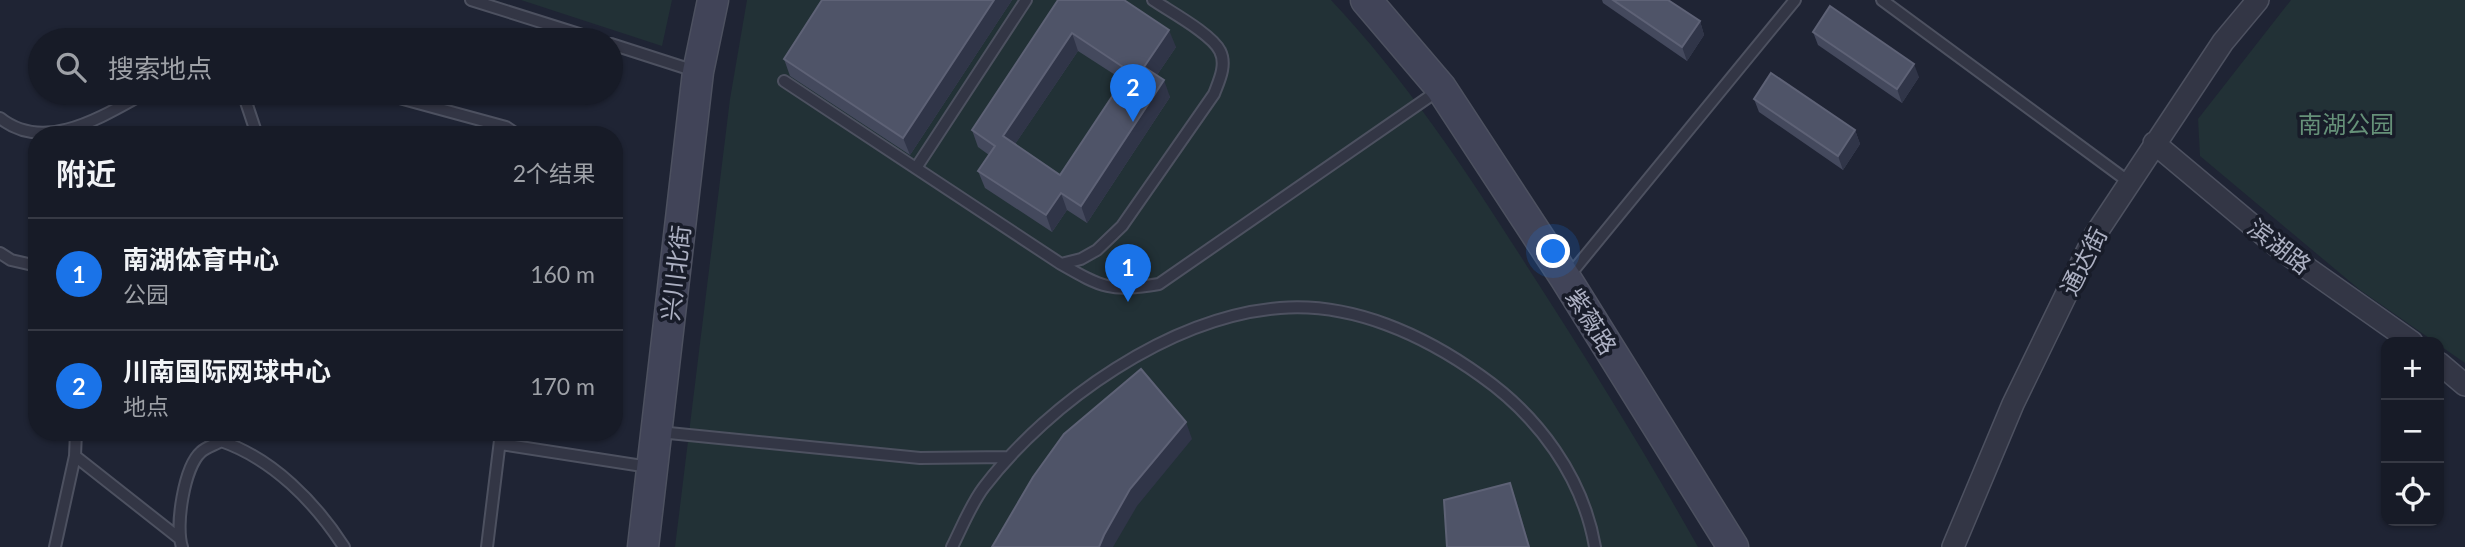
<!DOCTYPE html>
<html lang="zh">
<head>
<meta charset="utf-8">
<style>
	body { margin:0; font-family:Lato,"Noto Sans SC",sans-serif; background:#242833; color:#f1f3f6 }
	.controls { position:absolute; right:21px; bottom:21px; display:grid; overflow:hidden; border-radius:14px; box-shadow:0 2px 5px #0004 }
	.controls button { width:63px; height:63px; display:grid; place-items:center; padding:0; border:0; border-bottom:2px solid #363944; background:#171b27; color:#f1f3f6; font:35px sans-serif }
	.you { position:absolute; left:1554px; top:252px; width:24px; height:24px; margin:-18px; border:5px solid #fff; border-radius:50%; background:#1a73e8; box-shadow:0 0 0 10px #1a73e833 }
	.badge { display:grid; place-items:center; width:46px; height:46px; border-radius:50%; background:#1a73e8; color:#fff; font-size:23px; font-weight:700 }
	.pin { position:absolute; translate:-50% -58px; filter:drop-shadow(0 2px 4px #0008) }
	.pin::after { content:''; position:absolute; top:37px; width:24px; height:21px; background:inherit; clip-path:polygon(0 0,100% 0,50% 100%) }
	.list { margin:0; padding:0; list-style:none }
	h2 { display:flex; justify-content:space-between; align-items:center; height:91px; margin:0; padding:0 28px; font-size:30px }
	h2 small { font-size:23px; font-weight:400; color:#9ea1a7 }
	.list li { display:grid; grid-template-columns:46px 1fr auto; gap:21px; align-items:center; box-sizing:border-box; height:112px; padding:0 28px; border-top:2px solid #363944 }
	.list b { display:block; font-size:26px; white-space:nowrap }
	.list p { margin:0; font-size:23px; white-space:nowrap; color:#9ea1a7 }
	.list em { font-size:23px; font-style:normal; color:#9ea1a7 }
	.icon { flex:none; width:38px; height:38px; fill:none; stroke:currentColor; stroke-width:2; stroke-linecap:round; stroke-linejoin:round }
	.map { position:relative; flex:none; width:2465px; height:547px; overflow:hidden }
	.search { position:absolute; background:#171b27; box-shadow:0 2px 5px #0004; left:28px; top:28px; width:595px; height:77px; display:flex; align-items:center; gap:18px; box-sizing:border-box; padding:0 24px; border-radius:38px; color:#9ea1a7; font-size:26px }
	.panel { position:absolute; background:#171b27; box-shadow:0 2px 5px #0004; left:28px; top:126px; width:595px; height:315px; border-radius:28px }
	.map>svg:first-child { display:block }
	.green { fill:#223136 }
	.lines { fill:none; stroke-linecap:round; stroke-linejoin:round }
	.lane-casing { stroke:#4d5160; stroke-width:14 }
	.street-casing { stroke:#4d5160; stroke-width:24 }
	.secondary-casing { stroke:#4d5160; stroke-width:33 }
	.lane { stroke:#333645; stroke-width:10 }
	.street { stroke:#333645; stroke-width:21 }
	.secondary { stroke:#414458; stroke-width:30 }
	.wall { fill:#44495d; fill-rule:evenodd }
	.shaded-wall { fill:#303548 }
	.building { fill:#4f5468; stroke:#5e6276; stroke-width:2; fill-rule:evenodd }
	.labels { text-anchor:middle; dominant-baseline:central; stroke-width:7; stroke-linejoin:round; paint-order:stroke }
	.park-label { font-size:24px; fill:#669179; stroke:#181c29 }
	.street-label { font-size:24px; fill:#acb0c2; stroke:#181c29 }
</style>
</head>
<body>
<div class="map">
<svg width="2465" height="547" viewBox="0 0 2465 547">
	<rect width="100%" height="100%" fill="#1f2434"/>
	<path class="green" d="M 521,0 L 672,0 L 662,46 Z
		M 747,0 L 1331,0 C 1409,83 1471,178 1532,274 C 1590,364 1646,454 1698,547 L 675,547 L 730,99 Z
		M 2291,0 L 2465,0 L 2465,363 L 2360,290 L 2200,156 L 2198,119 Z"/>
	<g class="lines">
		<g class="lane-casing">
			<path id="lane" d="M 471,0 L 598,40
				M 1882,0 L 2129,182
				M 611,44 L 695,71
				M 784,81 L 1061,264 C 1103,288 1110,292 1159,284 L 1439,90
				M 243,93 L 257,135
				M 381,93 L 506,127 L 518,135
				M 0,118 C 45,154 103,116 145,93
				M 916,168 L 1026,0
				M 0,253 L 11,260 L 37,266
				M 1061,264 L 1081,259 L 1097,250 L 1122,226 L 1214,94 C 1219,81 1227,65 1220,51 C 1212,34 1169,11 1153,0
				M 1568,277 L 1795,0
				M 659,432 L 920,458 L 1008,457
				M 501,444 L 649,467
				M 75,456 L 179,538
				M 55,547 L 75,456 L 76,432
				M 182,547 C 175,526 184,467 201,452 C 206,447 215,445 221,441 C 273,459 315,502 344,547
				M 487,547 L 501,432
				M 952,547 C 962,527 971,504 984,487 C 1050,401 1170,317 1280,308 C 1352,302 1424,335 1481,376 C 1538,416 1583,477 1595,547"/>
		</g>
		<g class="street-casing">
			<path id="street" d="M 2154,143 L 2283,251 L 2412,342
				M 2439,363 L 2465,385
				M 1953,547 L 2013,404 L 2095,235 L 2223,42 L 2258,0"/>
		</g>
		<g class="secondary-casing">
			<path id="secondary" d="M 1366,0 L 1441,88 L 1566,279 L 1733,547
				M 643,547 L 698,72 L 713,0"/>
		</g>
		<use href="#lane" class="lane"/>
		<use href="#street" class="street"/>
		<use href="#secondary" class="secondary"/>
	</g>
	<path class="wall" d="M 822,0 L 1012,0 L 910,155 L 790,76 L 784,59 Z
		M 1058,0 L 1176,47 L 1157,75 L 1170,97 L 1087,223 L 1067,210 L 1052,232 L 985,188 L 978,171 L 989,155 L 978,147 L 972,130 ZM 1078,51 L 1123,80 L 1060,175 L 1015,144 Z
		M 1602,0 L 1668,0 L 1700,21 L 1704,35 L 1687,61 L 1603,3 Z
		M 1813,32 L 1919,77 L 1902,103 L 1818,45 Z
		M 1754,99 L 1855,130 L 1860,144 L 1843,170 L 1759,112 Z"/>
	<path class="shaded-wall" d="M 994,0 L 1012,0 L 910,155 L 903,138 Z
		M 1700,21 L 1704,35 L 1687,61 L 1682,47 Z
		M 1169,30 L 1176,47 L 1151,84 L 1144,67 Z
		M 1072,33 L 1078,51 L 1009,153 L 1003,136 Z
		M 1914,64 L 1919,77 L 1902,103 L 1897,89 Z
		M 1164,80 L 1170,97 L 1087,223 L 1081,206 Z
		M 1855,130 L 1860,144 L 1843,170 L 1838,156 Z
		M 1061,193 L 1067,210 L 1052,232 L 1046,215 Z
		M 1186,422 L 1192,439 L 1137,506 L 1113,547 L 1099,547 L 1104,535 L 1130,489 Z
		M 1510,483 L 1516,500 L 1530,547 L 1529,547 Z"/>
	<path class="building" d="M 822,0 L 994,0 L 903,138 L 784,59 Z
		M 1058,0 L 1124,0 L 1169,30 L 1144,67 L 1164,80 L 1081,206 L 1061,193 L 1046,215 L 978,171 L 995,146 L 972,130 ZM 1072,33 L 1129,71 L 1060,175 L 1003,136 Z
		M 1613,0 L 1668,0 L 1700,21 L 1682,47 Z
		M 1830,6 L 1914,64 L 1897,89 L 1813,32 Z
		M 1771,73 L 1855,130 L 1838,156 L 1754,99 Z
		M 1141,369 L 1186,422 L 1130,489 L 1104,535 L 1099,547 L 992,547 L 1033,477 L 1064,434 Z
		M 1510,483 L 1529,547 L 1447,547 L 1444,500 Z"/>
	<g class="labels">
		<g class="park-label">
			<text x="2346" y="123">南湖公园</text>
		</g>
		<g class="street-label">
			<text transform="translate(2280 246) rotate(38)">滨湖路</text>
			<text transform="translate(2083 261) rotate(-63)">通达街</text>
			<text transform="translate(675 273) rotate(-83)">兴川北街</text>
			<text transform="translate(1592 321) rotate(58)">紫薇路</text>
		</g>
	</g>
</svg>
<div class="controls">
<button>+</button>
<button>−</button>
<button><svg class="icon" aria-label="locate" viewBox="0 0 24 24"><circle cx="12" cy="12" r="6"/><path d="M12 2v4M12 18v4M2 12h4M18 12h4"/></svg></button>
</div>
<div class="you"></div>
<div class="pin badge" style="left:1128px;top:302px">1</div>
<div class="pin badge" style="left:1133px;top:122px">2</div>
<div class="search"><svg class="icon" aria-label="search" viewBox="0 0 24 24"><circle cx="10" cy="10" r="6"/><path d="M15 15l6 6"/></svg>搜索地点</div>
<section class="panel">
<h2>附近<small>2个结果</small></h2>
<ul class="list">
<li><span class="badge">1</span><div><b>南湖体育中心</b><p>公园</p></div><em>160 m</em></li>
<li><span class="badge">2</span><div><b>川南国际网球中心</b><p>地点</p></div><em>170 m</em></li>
</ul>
</section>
</div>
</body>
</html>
